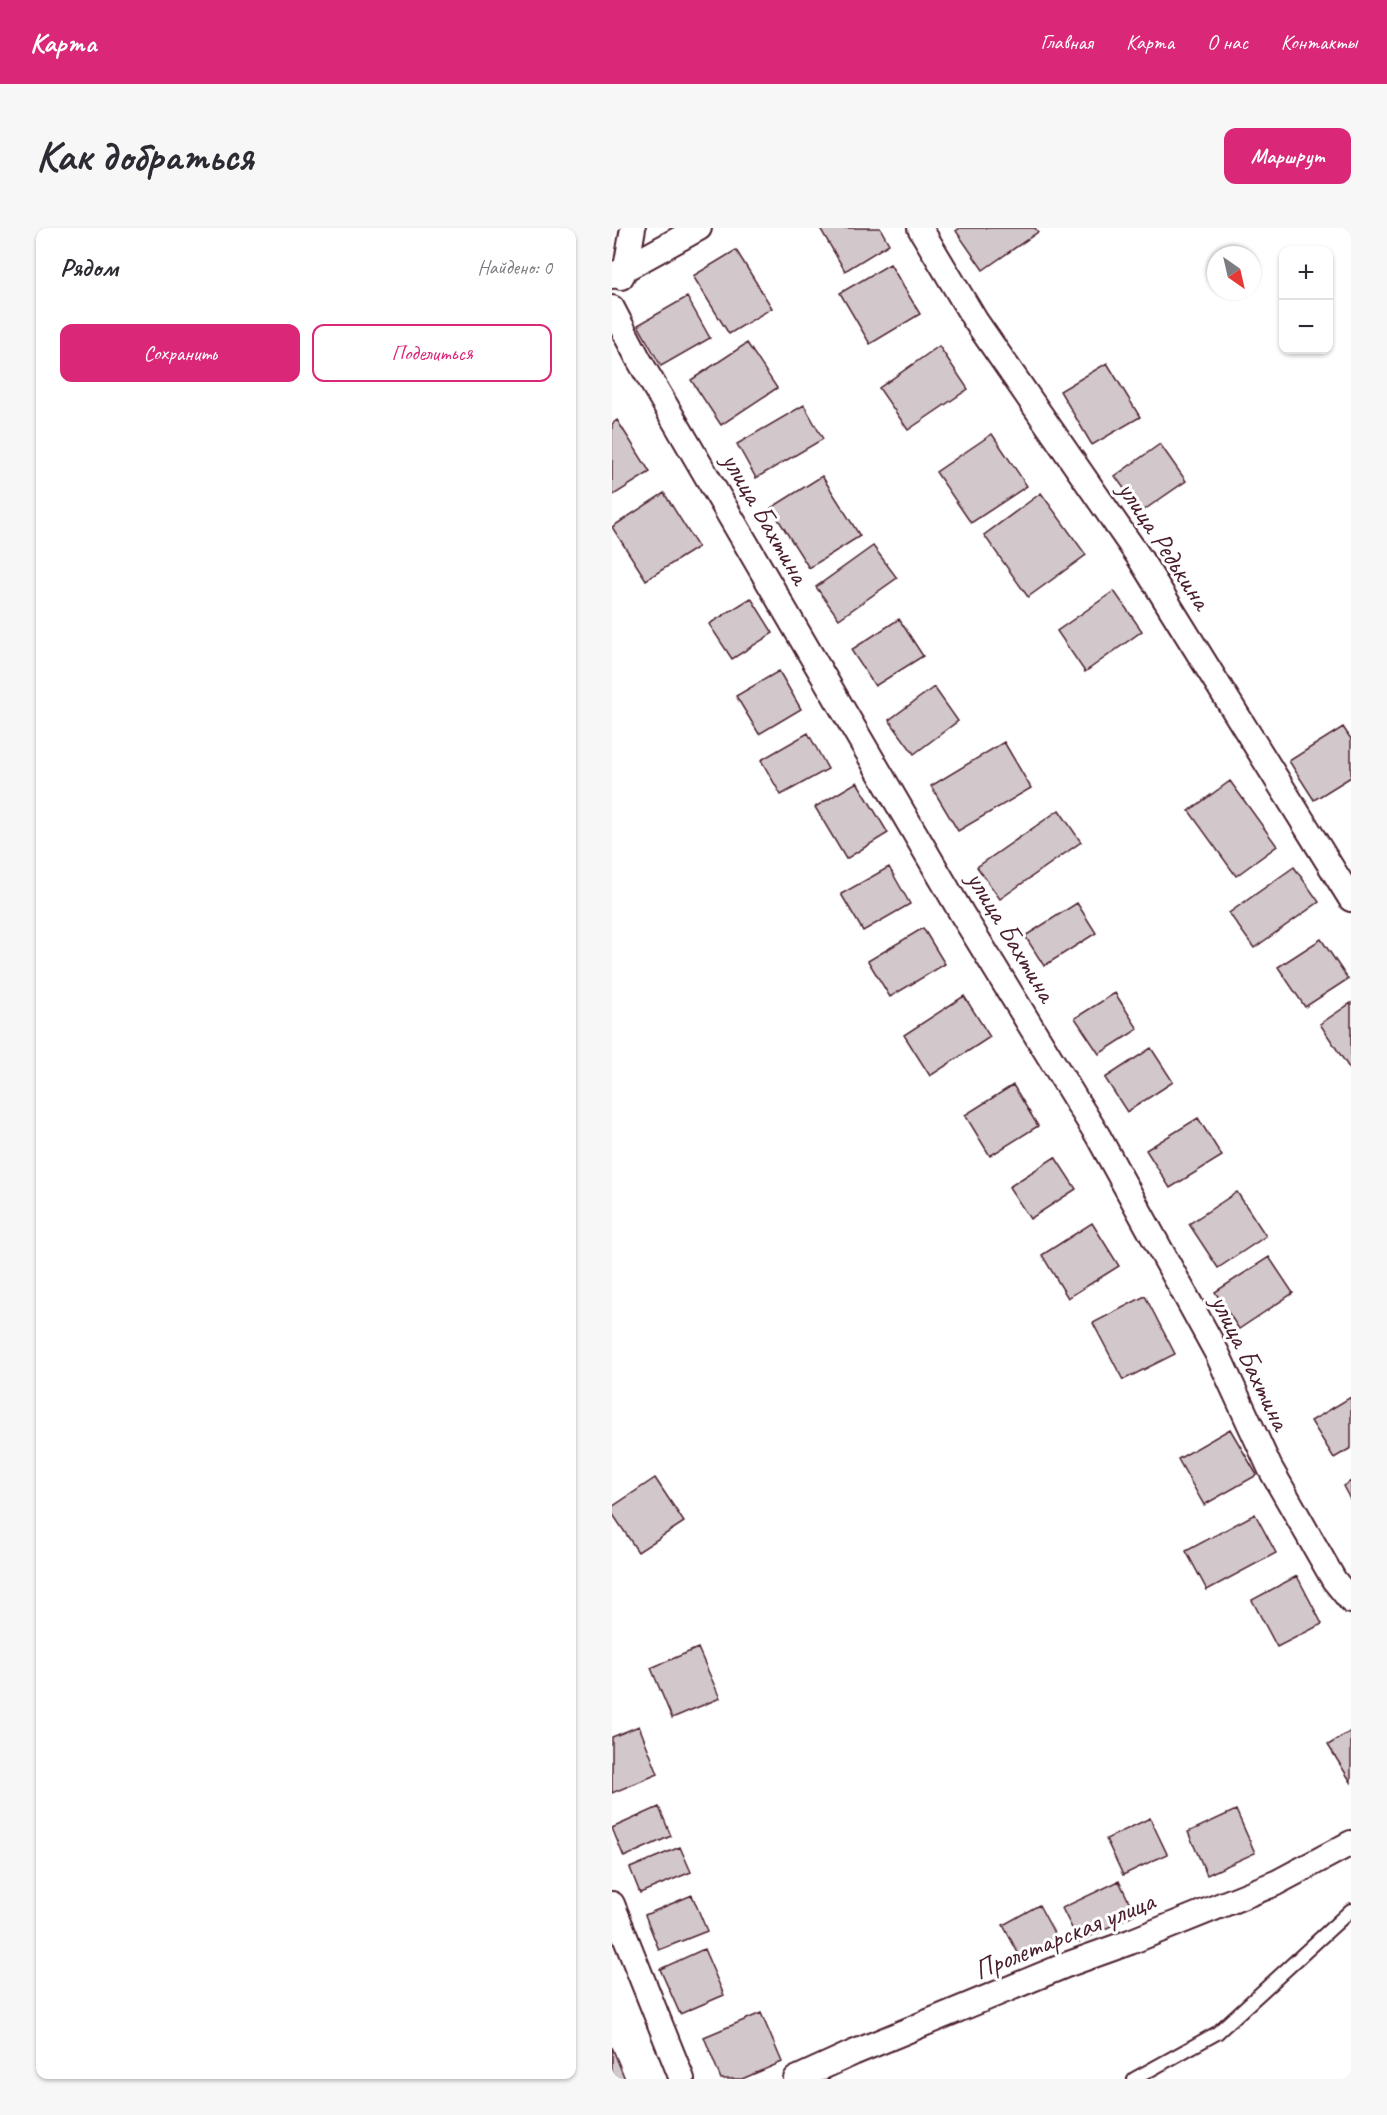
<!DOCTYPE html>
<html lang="ru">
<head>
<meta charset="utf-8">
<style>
	body { margin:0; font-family:Caveat,sans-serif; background:#f7f7f7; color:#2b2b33 }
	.controls { position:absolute; right:18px; top:18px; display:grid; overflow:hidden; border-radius:12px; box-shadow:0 2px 4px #0004 }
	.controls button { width:54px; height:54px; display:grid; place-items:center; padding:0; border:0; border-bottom:2px solid #e1e1e2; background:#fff; color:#2b2b33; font:30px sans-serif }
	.compass { position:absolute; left:595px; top:18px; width:54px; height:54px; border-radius:50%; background:#fff; box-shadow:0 2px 4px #0004; rotate:146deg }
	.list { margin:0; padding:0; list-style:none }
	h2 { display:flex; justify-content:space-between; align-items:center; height:78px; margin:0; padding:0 24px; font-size:26px }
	h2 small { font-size:20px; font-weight:400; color:#7c7c81 }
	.actions { display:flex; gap:12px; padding:18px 24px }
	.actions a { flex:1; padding:14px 0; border:2px solid #db2777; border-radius:12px; text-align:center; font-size:21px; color:#db2777 }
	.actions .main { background:#db2777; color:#fff }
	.map { position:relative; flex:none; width:739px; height:1851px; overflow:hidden; border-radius:12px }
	header { display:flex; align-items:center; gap:36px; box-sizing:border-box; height:84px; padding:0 30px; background:#db2777; color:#fff }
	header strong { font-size:28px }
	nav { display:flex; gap:33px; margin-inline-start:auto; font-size:21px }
	.intro { display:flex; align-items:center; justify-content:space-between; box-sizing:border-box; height:144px; padding:0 36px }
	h1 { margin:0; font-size:42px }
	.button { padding:15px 27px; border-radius:12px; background:#db2777; color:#fff; font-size:21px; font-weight:700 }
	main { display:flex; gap:36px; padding:0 36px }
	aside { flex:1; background:#fff; border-radius:12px; box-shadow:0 2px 4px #0004 }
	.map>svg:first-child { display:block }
	.building { fill:#d2c7cb; stroke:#4a1f2b; stroke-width:1.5 }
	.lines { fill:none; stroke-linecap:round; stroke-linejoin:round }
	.service-casing { stroke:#4a1f2b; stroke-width:16 }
	.minor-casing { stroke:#4a1f2b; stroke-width:28 }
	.service { stroke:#fff; stroke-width:12 }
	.minor { stroke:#fff; stroke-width:24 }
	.labels { text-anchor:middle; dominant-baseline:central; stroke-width:6; stroke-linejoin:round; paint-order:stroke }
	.street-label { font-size:28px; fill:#4a1f2b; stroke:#fff }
</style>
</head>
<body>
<header>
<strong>Карта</strong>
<nav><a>Главная</a><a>Карта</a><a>О нас</a><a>Контакты</a></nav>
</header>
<div class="intro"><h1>Как добраться</h1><a class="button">Маршрут</a></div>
<main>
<aside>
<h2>Рядом<small>Найдено: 0</small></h2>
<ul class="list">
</ul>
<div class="actions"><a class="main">Сохранить</a><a>Поделиться</a></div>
</aside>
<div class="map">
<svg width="739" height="1851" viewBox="0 0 739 1851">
	<rect width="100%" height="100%" fill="#fff"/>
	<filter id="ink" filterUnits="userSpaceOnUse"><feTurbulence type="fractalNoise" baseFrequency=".0167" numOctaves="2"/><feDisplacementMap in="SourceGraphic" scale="12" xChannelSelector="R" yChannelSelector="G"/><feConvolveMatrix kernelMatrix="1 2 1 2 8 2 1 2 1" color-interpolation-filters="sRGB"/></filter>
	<g filter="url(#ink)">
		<path class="building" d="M 208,0 L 268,0 L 277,16 L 233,43 Z
			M 348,0 L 423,0 L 426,4 L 371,42 L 344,3 Z
			M 124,22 L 160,80 L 117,106 L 81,48 Z
			M 278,36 L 308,86 L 258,116 L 228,65 Z
			M 75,69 L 98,110 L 49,138 L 26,97 Z
			M 135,115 L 165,160 L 109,197 L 79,152 Z
			M 327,118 L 356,161 L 296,202 L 267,160 Z
			M 495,135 L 528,189 L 480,217 L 448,163 Z
			M 192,177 L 211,211 L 144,250 L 125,216 Z
			M 5,192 L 38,244 L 0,268 L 0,196 Z
			M 380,206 L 415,258 L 359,295 L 324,244 Z
			M 548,216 L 574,253 L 529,284 L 503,248 Z
			M 210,248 L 248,308 L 197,340 L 159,280 Z
			M 52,265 L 86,319 L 34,352 L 0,299 Z
			M 429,265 L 474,327 L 416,369 L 372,307 Z
			M 261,318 L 285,350 L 227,391 L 204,359 Z
			M 502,363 L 530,403 L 473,444 L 445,403 Z
			M 139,370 L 161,405 L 120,431 L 97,396 Z
			M 287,391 L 311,428 L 263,458 L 239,422 Z
			M 167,443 L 189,481 L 147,506 L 124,468 Z
			M 322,459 L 346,493 L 302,526 L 277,492 Z
			M 731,499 L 739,511 L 739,549 L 702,572 L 677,533 Z
			M 196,505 L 216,541 L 169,567 L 149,532 Z
			M 392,514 L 419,560 L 346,603 L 319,558 Z
			M 618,553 L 665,618 L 624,648 L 577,583 Z
			M 245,554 L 276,605 L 234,631 L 203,579 Z
			M 447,582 L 469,614 L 388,671 L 365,639 Z
			M 277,639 L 298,676 L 251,703 L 229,666 Z
			M 682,639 L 707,674 L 642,720 L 617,685 Z
			M 465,675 L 484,705 L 432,738 L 413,708 Z
			M 311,700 L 333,736 L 278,769 L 256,733 Z
			M 709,711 L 736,751 L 693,779 L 666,739 Z
			M 503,765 L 526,801 L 487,826 L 463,790 Z
			M 352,768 L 378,809 L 318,848 L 292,807 Z
			M 739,775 L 739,843 L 708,796 Z
			M 539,820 L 561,854 L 515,884 L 493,850 Z
			M 401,857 L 426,898 L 378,928 L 353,887 Z
			M 586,890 L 610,928 L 558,960 L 534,922 Z
			M 443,929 L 464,961 L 418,991 L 397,959 Z
			M 625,964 L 654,1008 L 606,1040 L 577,996 Z
			M 480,995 L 507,1038 L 456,1070 L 430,1027 Z
			M 657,1029 L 681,1065 L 627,1101 L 603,1064 Z
			M 533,1068 L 563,1126 L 511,1152 L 481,1095 Z
			M 739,1169 L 739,1220 L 722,1230 L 699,1193 Z
			M 618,1201 L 645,1247 L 592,1277 L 566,1231 Z
			M 43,1250 L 72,1294 L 26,1324 L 0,1285 L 0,1279 Z
			M 739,1253 L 739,1273 L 731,1258 Z
			M 643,1286 L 664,1325 L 595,1362 L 574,1323 Z
			M 685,1348 L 710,1396 L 665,1419 L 640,1372 Z
			M 86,1420 L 108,1470 L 60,1490 L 39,1440 Z
			M 27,1498 L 46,1546 L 0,1565 L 0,1509 Z
			M 739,1503 L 739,1554 L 716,1517 Z
			M 47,1579 L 59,1608 L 12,1629 L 0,1600 Z
			M 624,1582 L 643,1625 L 595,1647 L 576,1604 Z
			M 538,1590 L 555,1626 L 511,1647 L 494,1611 Z
			M 68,1619 L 79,1644 L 28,1665 L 18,1640 Z
			M 507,1653 L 523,1686 L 467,1714 L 450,1680 Z
			M 80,1667 L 95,1703 L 47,1722 L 33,1687 Z
			M 427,1677 L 447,1714 L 411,1734 L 391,1697 Z
			M 92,1721 L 112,1767 L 68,1786 L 48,1741 Z
			M 149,1785 L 170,1834 L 130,1851 L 109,1851 L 92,1809 Z
			M 0,1819 L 13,1851 L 0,1851 Z"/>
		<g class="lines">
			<g class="service-casing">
				<path id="service" d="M 522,1851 L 605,1805 L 739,1682"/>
			</g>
			<g class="minor-casing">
				<path id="minor" d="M 308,0 L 363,92 L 527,329 L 739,671
					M 0,48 L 87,0
					M 9,49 L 14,40 L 21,0
					M 0,80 L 27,132 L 350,686 L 486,908 L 605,1125 L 658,1240 L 722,1352 L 739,1373
					M 0,1676 L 70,1851
					M 184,1851 L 241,1825 L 454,1737 L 518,1714 L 664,1655 L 739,1615"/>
			</g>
			<use href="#service" class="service"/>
			<use href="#minor" class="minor"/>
		</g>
	</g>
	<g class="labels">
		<g class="street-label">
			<text transform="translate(154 290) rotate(60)">улица Бахтина</text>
			<text transform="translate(553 317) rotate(57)">улица Редькина</text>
			<text transform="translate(400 708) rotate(59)">улица Бахтина</text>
			<text transform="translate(639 1134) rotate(64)">улица Бахтина</text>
			<text transform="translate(452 1707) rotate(-22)">Пролетарская улица</text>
		</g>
	</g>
</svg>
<div class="controls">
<button>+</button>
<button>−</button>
</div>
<svg class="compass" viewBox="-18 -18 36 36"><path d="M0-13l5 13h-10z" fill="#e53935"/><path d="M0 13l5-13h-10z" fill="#7c7c81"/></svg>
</div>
</main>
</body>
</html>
